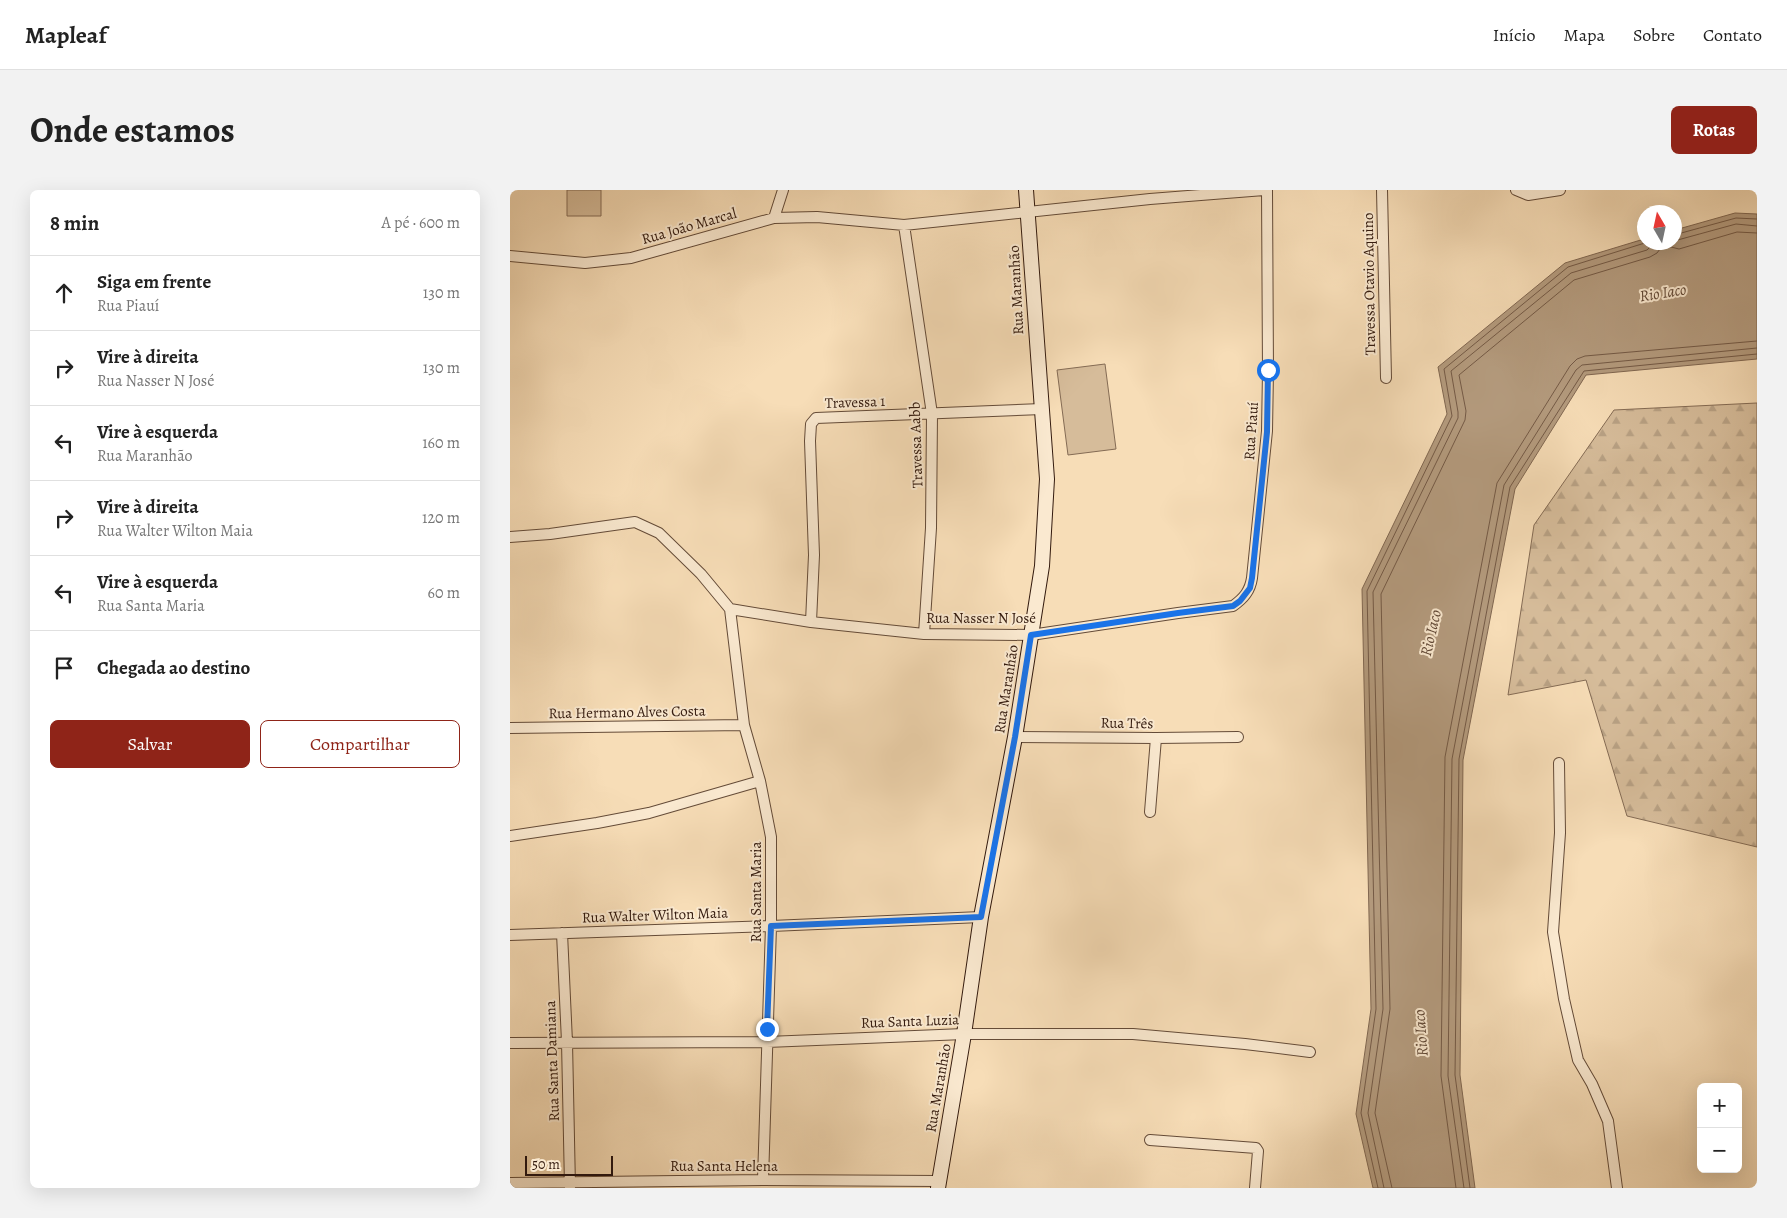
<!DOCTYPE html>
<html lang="pt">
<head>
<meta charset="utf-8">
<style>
	body { margin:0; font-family:Alegreya,serif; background:#f2f2f2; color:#222 }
	.controls { position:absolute; right:15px; bottom:15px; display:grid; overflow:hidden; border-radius:8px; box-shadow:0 5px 20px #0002 }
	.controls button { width:45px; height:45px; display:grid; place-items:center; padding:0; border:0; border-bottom:1px solid #e0e0e0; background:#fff; color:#222; font:25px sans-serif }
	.compass { position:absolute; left:1127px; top:15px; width:45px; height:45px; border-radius:50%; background:#fff; box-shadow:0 5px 20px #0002; rotate:351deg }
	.scale { position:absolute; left:15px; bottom:12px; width:88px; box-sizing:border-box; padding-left:5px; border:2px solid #331a0e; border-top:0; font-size:14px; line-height:18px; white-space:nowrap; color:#331a0e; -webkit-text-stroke:4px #fae9d0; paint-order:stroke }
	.stop { position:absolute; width:15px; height:15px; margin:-11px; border:4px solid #1a73e8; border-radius:50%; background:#fff }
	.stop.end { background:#1a73e8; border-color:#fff; box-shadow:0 1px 5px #0008 }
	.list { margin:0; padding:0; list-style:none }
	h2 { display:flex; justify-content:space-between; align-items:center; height:65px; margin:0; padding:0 20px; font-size:21px }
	h2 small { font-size:16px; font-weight:400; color:#767676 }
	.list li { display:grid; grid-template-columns:32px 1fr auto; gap:15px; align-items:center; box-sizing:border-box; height:75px; padding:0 20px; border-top:1px solid #e0e0e0 }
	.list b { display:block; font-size:19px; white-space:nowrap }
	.list p { margin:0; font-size:16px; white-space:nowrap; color:#767676 }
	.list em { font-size:16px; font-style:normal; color:#767676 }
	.actions { display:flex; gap:10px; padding:15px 20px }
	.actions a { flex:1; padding:11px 0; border:1px solid #8f2418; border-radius:8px; text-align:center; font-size:18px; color:#8f2418 }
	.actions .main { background:#8f2418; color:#fff }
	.icon { flex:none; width:28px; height:28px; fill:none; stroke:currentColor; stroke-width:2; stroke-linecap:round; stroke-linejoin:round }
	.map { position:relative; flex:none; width:1247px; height:998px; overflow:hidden; border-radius:8px }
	header { display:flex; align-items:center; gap:30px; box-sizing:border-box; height:70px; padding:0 25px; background:#fff; border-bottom:1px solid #e0e0e0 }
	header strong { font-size:24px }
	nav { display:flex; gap:28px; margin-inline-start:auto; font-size:18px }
	.intro { display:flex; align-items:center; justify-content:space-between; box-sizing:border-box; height:120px; padding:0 30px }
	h1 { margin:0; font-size:35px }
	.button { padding:12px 22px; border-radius:8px; background:#8f2418; color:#fff; font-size:18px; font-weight:700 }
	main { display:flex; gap:30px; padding:0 30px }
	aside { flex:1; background:#fff; border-radius:8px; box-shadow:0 5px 20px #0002 }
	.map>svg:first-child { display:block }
	.forest { fill:url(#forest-firs); stroke:#846b54 }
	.garden { fill:#d6bc9a; stroke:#846b54 }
	.water { fill:#b49b7e; stroke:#806751 }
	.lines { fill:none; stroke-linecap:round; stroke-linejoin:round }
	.shore { stroke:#745a46; stroke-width:1 }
	.street-casing { stroke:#644b38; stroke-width:12 }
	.secondary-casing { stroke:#331a0e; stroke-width:16 }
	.street { stroke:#fae9d0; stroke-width:10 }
	.secondary { stroke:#fae9d0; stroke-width:14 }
	.route { stroke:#1a73e8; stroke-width:6 }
	.labels { text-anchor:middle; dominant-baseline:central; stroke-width:4; stroke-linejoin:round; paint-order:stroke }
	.street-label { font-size:15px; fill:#331a0e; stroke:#fae9d0 }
	.water-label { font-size:16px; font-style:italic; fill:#604735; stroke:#fae9d0 }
</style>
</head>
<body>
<header>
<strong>Mapleaf</strong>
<nav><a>Início</a><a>Mapa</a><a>Sobre</a><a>Contato</a></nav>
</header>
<div class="intro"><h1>Onde estamos</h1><a class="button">Rotas</a></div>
<main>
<aside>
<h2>8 min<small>A pé · 600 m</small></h2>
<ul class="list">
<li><svg class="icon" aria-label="ahead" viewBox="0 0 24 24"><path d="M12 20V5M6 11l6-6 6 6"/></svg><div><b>Siga em frente</b><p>Rua Piauí</p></div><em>130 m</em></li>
<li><svg class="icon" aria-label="right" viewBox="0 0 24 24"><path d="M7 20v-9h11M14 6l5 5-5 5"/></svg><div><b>Vire à direita</b><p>Rua Nasser N José</p></div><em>130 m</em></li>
<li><svg class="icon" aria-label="left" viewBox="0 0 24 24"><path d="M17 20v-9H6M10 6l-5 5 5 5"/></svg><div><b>Vire à esquerda</b><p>Rua Maranhão</p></div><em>160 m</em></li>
<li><svg class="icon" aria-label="right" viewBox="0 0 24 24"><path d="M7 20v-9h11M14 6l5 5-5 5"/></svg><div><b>Vire à direita</b><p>Rua Walter Wilton Maia</p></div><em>120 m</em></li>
<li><svg class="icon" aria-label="left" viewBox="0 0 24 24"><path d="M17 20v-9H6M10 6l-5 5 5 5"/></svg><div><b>Vire à esquerda</b><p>Rua Santa Maria</p></div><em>60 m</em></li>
<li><svg class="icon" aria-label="arrive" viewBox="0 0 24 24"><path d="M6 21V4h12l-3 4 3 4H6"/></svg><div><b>Chegada ao destino</b></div></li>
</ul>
<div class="actions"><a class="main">Salvar</a><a>Compartilhar</a></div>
</aside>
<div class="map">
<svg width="1247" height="998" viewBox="0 0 1247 998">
	<defs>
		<pattern id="forest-firs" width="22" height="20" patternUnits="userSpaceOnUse" patternTransform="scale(1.25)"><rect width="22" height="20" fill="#d6bc9a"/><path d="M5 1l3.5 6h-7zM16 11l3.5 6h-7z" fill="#b8a184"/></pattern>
	</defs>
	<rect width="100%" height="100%" fill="#f7ddb7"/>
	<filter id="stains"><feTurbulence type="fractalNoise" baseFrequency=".004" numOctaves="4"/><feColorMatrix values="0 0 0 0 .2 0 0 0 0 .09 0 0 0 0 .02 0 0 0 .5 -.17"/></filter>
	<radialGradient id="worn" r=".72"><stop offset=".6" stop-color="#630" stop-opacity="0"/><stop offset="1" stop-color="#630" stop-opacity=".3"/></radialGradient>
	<path class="forest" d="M 1247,213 L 1247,657 L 1117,626 L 1076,490 L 998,505 L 1024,335 L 1104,220 Z"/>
	<path class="garden" d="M 57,0 L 91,0 L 91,26 L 57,26 Z
		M 595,174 L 606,259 L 558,265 L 547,180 Z"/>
	<path class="water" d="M 1225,23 L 1247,24 L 1247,169 L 1076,185 L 1005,299 L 953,570 L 950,885 L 965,998 L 863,998 L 846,924 L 861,819 L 852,399 L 937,224 L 928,177 L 1055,73 L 1134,49 L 1134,52 L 1164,52 L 1165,40 Z"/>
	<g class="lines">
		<path class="shore" d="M 1164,45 L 1226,28 L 1247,29
			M 1164,51 L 1226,34 L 1247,36
			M 868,998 L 851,923 L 866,819 L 857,401 L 942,226 L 934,179 L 1058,77 L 1138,52
			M 874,998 L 858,923 L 873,819 L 863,402 L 948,228 L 948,222 L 941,181 L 1061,83 L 1137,60 L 1145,52
			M 882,998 L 865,923 L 880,819 L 871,404 L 955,230 L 956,221 L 949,185 L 1064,90 L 1140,67 L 1147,63 L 1153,55 L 1169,59 L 1227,42 L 1247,43
			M 946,998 L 931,886 L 935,567 L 987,293 L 1060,176 L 1067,169 L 1075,166 L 1247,151
			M 954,998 L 938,886 L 942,569 L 994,295 L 1066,180 L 1072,175 L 1247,158
			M 960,998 L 945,885 L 949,569 L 1000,297 L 1074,181 L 1247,164"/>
		<g class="street-casing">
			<path id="street" d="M 872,0 L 876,188
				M 1006,0 L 1018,5 L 1050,0
				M 264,28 L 273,0
				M 394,35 L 422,224 L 421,338 L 414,444
				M 0,66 L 75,73 L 121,68 L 264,28 L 307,27 L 394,35 L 640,9 L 754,0
				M 0,347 L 40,344 L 125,332 L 149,343 L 191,384 L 220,419
				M 220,419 L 301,432 L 414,444 L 521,445 L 668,423 L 723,416 C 734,408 740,401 742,388 L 757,241 L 758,181 L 757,0
				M 220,419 L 234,535 L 250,591 L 261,647 L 261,736 L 253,990
				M 301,432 L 304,365 L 300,251 L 301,234 L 306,228 L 532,219
				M 0,538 L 234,535
				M 505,547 L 646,548 L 728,547
				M 1049,573 L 1050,643 L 1043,742 L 1054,809 L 1068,870 L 1082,894 L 1098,931 L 1107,998
				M 640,622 L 646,548
				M 0,646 L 87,633 L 139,623 L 250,591
				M 52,743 L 57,852 L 60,997
				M 0,745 L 261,736 L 471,727
				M 0,853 L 257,852 L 454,844 L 623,844 L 735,854 L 800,862
				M 640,950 L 746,958 L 748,961 L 745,998
				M 0,993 L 253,990 L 429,991"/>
		</g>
		<g class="secondary-casing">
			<path id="secondary" d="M 428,998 L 454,844 L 471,727 L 505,547 L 532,376 L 537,289 L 516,0"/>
		</g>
		<use href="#street" class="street"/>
		<use href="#secondary" class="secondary"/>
	</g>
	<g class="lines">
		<path class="route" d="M 257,839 L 261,736 L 471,727 L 505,547 L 521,445 L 668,423 L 723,416 L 730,411 L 740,398 L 742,388 L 757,242 L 758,180"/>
	</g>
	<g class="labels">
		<g class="street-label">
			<text transform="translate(179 36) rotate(-16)">Rua João Marcal</text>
			<text transform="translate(859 94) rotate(-91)">Travessa Otavio Aquino</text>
			<text transform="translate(506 100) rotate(-93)">Rua Maranhão</text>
			<text transform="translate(345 212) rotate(-2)">Travessa 1</text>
			<text transform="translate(741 241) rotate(-86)">Rua Piauí</text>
			<text transform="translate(406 255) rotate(-92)">Travessa Aabb</text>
			<text x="471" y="428">Rua Nasser N José</text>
			<text transform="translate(496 499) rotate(-81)">Rua Maranhão</text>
			<text transform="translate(117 522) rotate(-1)">Rua Hermano Alves Costa</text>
			<text transform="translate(617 533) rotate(1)">Rua Três</text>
			<text transform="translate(246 702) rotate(-90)">Rua Santa Maria</text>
			<text transform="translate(145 725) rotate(-2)">Rua Walter Wilton Maia</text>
			<text transform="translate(400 831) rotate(-2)">Rua Santa Luzia</text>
			<text transform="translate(42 871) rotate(-92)">Rua Santa Damiana</text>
			<text transform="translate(428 898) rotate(-80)">Rua Maranhão</text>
			<text x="214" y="976">Rua Santa Helena</text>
		</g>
		<g class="water-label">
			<text transform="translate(1153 103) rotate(-9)">Rio Iaco</text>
			<text transform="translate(921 443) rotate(-77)">Rio Iaco</text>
			<text transform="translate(911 843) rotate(-94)">Rio Iaco</text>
		</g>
	</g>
	<rect width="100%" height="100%" filter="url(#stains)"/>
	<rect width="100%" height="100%" fill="url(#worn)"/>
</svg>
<div class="controls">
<button>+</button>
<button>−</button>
</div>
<svg class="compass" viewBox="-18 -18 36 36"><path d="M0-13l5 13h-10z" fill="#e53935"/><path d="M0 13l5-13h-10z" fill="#767676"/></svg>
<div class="scale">50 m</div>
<div class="stop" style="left:758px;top:180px"></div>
<div class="stop end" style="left:257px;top:839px"></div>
</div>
</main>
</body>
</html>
